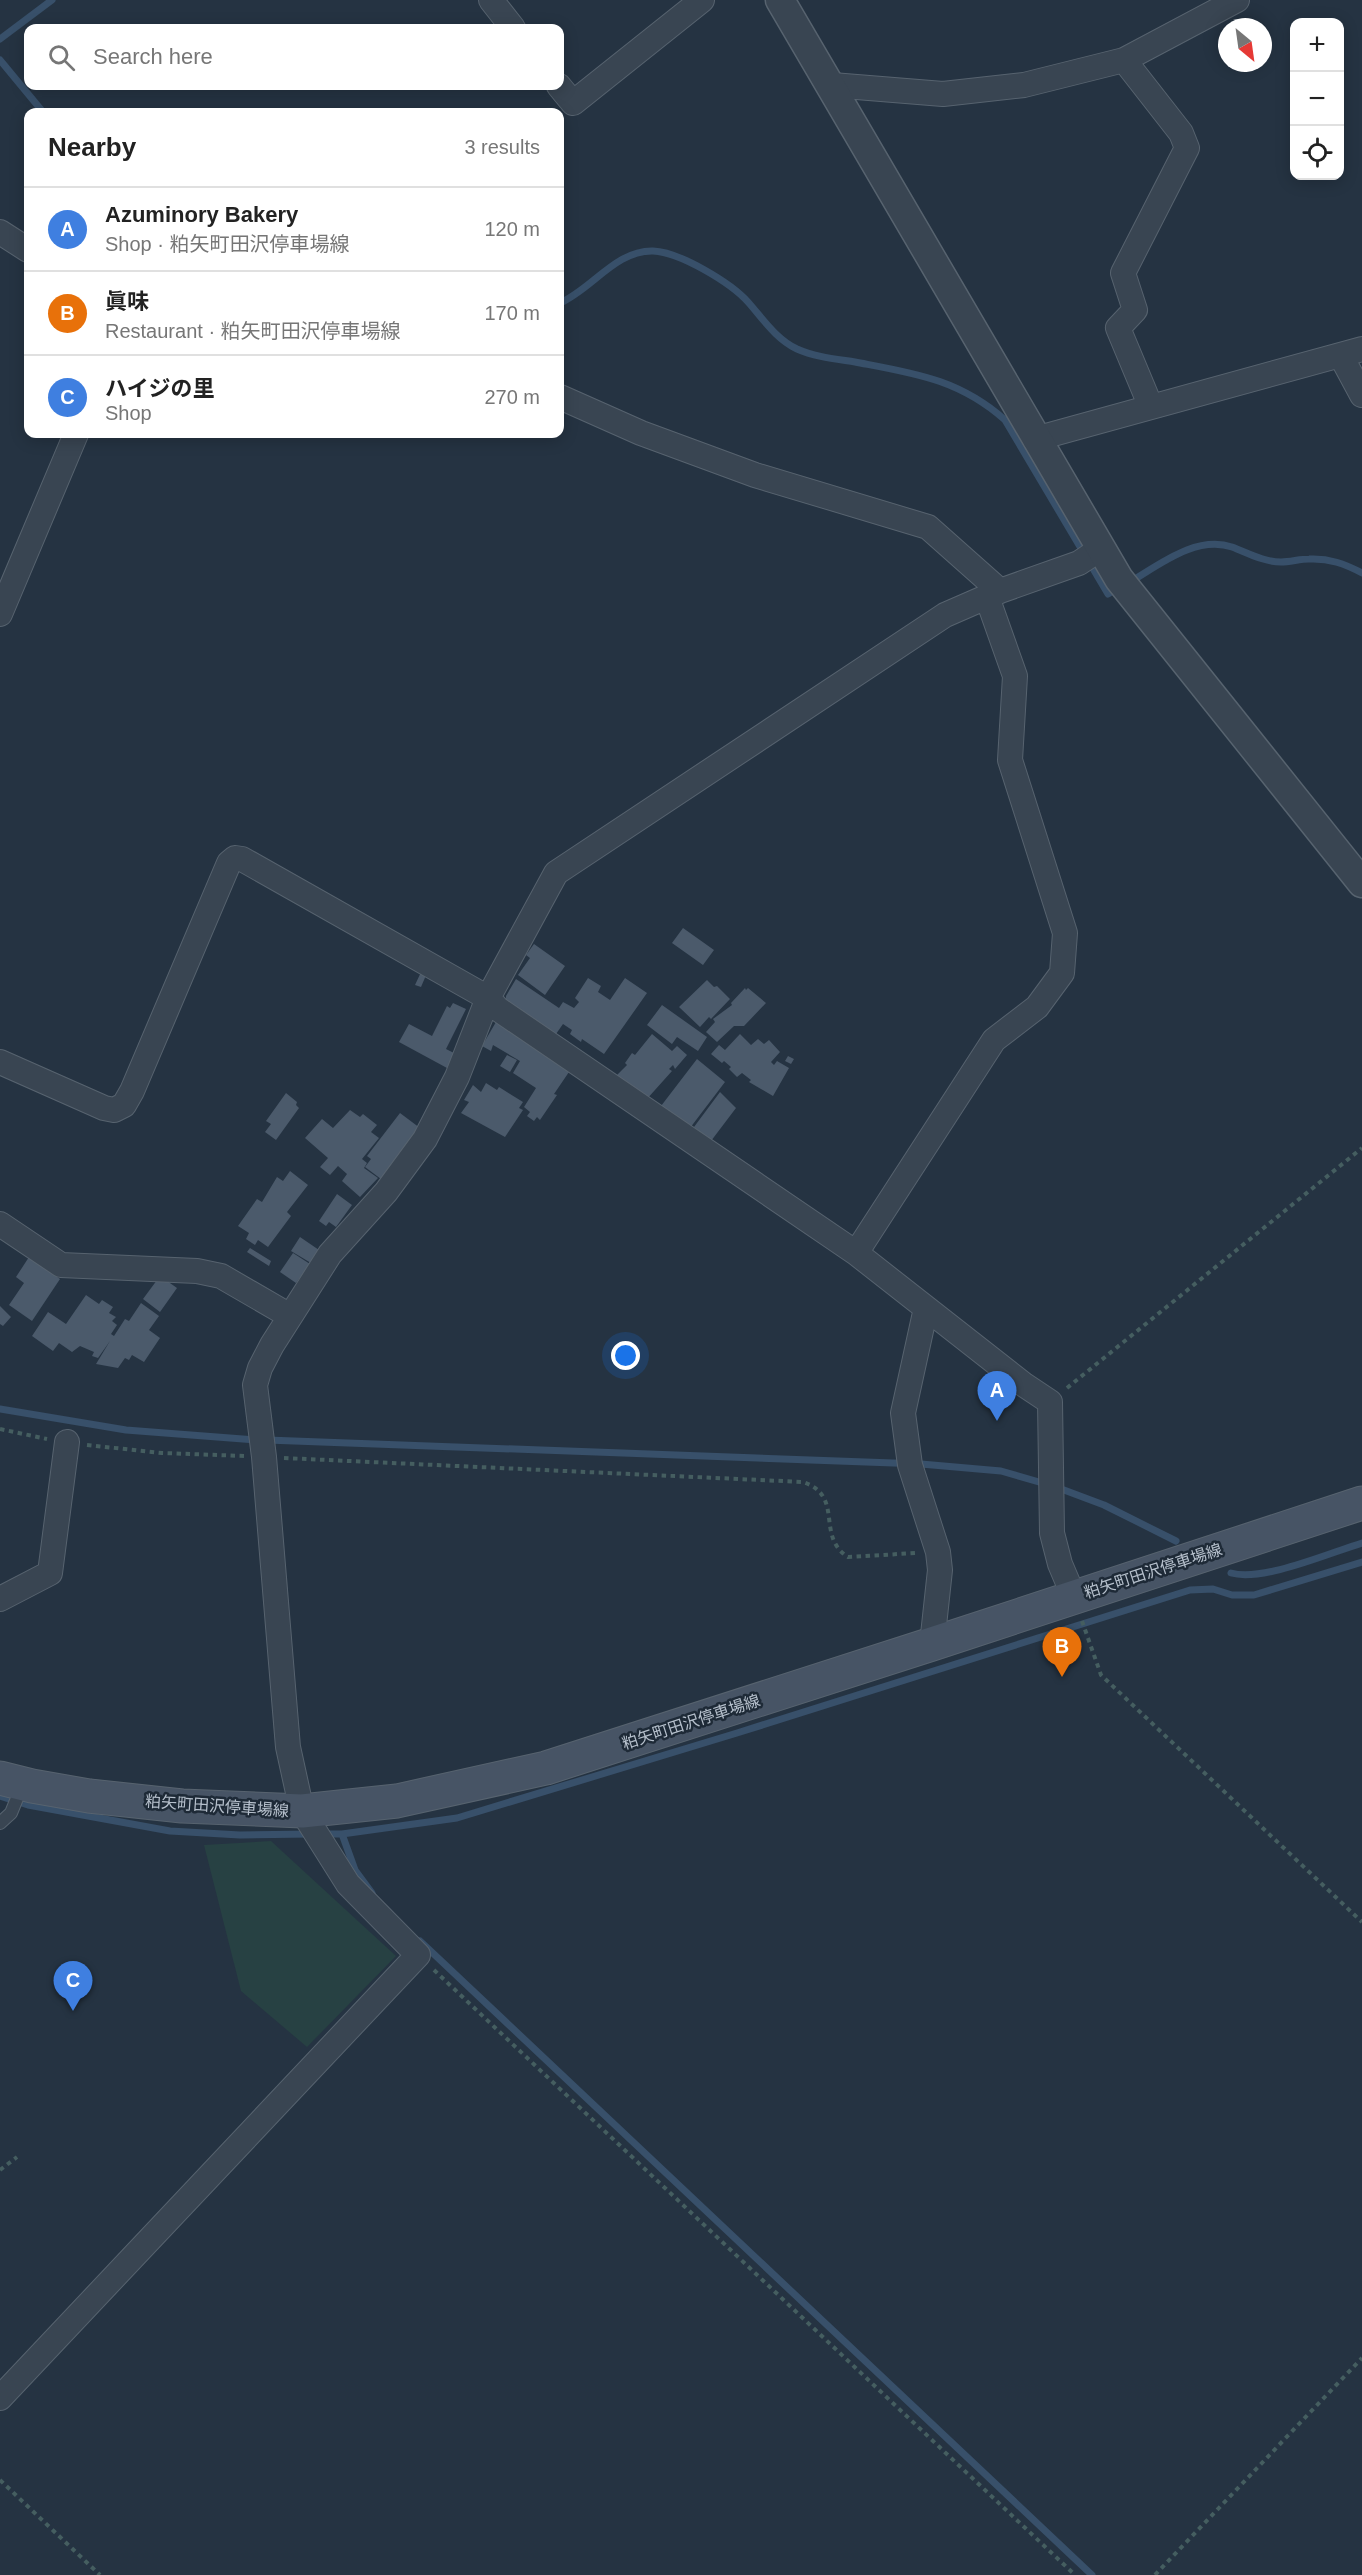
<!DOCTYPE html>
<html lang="en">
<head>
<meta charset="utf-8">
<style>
	body { margin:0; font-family:Arial,"Noto Sans JP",sans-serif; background:#f2f2f2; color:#222 }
	.controls { position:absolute; right:18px; top:18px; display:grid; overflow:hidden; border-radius:12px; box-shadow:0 3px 15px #0003 }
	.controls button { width:54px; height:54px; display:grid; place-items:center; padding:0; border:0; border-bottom:2px solid #e0e0e0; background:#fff; color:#222; font:30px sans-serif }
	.compass { position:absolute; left:1218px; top:18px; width:54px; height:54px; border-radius:50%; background:#fff; box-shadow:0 3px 15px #0003; rotate:151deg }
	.you { position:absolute; left:626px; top:1356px; width:21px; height:21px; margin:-15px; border:4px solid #fff; border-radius:50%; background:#1a73e8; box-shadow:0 0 0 9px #1a73e833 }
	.badge { display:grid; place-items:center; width:39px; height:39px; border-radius:50%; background:#b45309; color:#fff; font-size:20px; font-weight:700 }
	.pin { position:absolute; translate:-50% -50px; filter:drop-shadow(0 2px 3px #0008) }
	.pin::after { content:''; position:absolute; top:32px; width:21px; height:18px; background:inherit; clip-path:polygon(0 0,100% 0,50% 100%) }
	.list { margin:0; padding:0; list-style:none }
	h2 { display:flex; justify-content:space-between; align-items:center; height:78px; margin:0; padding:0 24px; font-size:26px }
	h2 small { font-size:20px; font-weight:400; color:#767676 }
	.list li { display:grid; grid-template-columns:39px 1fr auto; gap:18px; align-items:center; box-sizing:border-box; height:84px; padding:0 24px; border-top:2px solid #e0e0e0 }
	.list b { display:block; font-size:22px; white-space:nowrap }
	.list p { margin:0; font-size:20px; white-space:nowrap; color:#767676 }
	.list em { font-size:20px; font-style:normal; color:#767676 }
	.icon { flex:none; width:33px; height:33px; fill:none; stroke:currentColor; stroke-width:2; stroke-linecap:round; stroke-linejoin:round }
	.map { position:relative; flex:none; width:1362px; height:2575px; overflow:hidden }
	.search { position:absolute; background:#fff; box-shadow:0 3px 15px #0003; left:24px; top:24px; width:540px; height:66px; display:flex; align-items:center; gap:15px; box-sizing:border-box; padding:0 21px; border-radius:12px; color:#767676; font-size:22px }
	.panel { position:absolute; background:#fff; box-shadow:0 3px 15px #0003; left:24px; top:108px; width:540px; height:330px; border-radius:12px }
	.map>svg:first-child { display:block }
	.green { fill:#274143 }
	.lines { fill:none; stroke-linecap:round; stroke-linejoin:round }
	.stream { stroke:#38506a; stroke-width:7 }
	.building { fill:#4b5a6b }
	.service-casing { stroke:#57636f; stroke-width:14 }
	.minor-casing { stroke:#57636f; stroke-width:26 }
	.tertiary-casing { stroke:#57636f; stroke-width:31 }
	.secondary-casing { stroke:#57636f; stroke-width:35 }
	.path { stroke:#455e60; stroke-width:4; stroke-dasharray:4.5 4.5; stroke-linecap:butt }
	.service { stroke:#394552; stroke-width:12 }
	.minor { stroke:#394552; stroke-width:24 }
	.tertiary { stroke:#394552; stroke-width:28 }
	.secondary { stroke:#475465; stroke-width:33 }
	.labels { text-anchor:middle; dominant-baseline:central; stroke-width:5; stroke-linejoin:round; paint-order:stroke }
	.street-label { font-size:16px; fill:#b6c0cc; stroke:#1e2a37 }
</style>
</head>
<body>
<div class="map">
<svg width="1362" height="2575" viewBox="0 0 1362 2575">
	<rect width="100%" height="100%" fill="#253342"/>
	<path class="green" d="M 271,1841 L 396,1956 L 307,2047 L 241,1991 L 204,1845 Z"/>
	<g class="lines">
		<path class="stream" d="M 0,39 L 52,0
			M 0,60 L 43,112
			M 560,303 C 592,289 616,250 653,251 C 680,252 731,283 748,302 C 763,319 776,339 797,349 C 815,357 836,359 855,362 C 913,373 959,379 1005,420 L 1108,594 L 1117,589
			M 1130,582 C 1159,565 1196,535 1232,547 C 1248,553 1264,562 1281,562 C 1290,562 1300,559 1309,559 C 1329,558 1345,564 1362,573
			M 0,1409 L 126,1430 L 256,1440
			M 267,1440 L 921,1464 L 1001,1471 L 1046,1484
			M 1056,1487 L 1104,1505 L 1176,1541
			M 1231,1573 C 1263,1582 1329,1553 1362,1543
			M 0,1796 L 28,1805 L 170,1831 L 240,1835 L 312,1834
			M 323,1834 L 342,1834 L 457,1818 L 737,1733 L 1190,1590 L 1213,1589 L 1232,1595 L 1254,1595 L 1362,1562
			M 342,1834 L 355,1870 L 372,1893
			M 420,1941 L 1092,2575"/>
	</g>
	<path class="building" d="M 683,928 L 714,950 L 703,965 L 672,943 Z
		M 534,944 L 565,966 L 545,995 L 518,975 L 530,958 L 526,955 Z
		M 422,970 L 427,973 L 421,987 L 415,985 Z
		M 588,978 L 601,986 L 598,992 L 610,1000 L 625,978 L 647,993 L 604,1054 L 582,1039 L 581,1042 L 570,1034 L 572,1030 L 563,1024 L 556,1034 L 506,1004 L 506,996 L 516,979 L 559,1008 L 563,1002 L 574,1008 L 579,1002 L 575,998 Z
		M 707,980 L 714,987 L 717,986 L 730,999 L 711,1019 L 709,1017 L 700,1027 L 679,1007 Z
		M 745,988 L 746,990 L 748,988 L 766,1003 L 744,1026 L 734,1026 L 717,1042 L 706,1032 L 715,1022 L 713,1019 L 732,1005 L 731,1003 Z
		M 453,1003 L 466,1009 L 446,1049 L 456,1054 L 447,1068 L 399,1042 L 409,1024 L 432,1036 L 447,1006 L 450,1008 Z
		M 662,1005 L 707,1037 L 698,1051 L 677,1037 L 672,1044 L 647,1025 Z
		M 496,1022 L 569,1072 L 554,1094 L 557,1095 L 540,1120 L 537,1117 L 534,1121 L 527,1116 L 530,1112 L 524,1107 L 536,1088 L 513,1073 L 520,1061 L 493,1045 L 491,1051 L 482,1046 Z
		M 652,1034 L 672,1051 L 677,1046 L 687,1055 L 675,1069 L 673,1065 L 669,1069 L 672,1071 L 646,1100 L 617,1075 L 627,1065 L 625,1063 L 632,1053 L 635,1055 Z
		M 740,1034 L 751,1045 L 758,1039 L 764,1044 L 769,1040 L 780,1052 L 771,1062 L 774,1065 L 777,1061 L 789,1068 L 773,1096 L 749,1082 L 751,1080 L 742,1073 L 737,1077 L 729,1069 L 731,1067 L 724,1061 L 722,1063 L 711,1054 L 719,1045 L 725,1050 Z
		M 507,1055 L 517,1060 L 510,1072 L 500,1066 Z
		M 788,1056 L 794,1059 L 791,1064 L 785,1061 Z
		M 697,1059 L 725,1082 L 690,1128 L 661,1106 Z
		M 486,1083 L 497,1090 L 499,1087 L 523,1102 L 519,1108 L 523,1110 L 505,1137 L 461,1113 L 469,1102 L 464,1100 L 473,1085 L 481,1092 Z
		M 720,1092 L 736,1108 L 711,1141 L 694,1127 Z
		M 286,1093 L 297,1102 L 296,1105 L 299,1108 L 276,1140 L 265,1132 L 271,1124 L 266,1121 Z
		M 350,1110 L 360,1117 L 363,1114 L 377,1125 L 371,1132 L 379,1138 L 362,1159 L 367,1163 L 364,1168 L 378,1178 L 360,1197 L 342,1181 L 347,1174 L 338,1166 L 330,1175 L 320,1167 L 328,1158 L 305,1138 L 322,1119 L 333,1128 Z
		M 400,1113 L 420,1128 L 381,1179 L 365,1167 L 371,1159 L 367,1156 Z
		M 290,1171 L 308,1185 L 287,1212 L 291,1216 L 268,1247 L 258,1240 L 255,1245 L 246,1239 L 249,1233 L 238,1226 L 257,1199 L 262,1202 L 277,1177 L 283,1181 Z
		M 337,1194 L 352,1205 L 336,1227 L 329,1222 L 326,1226 L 319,1221 Z
		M 300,1237 L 319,1250 L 311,1263 L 291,1251 Z
		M 250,1248 L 271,1261 L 269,1266 L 247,1252 Z
		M 293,1253 L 310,1264 L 296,1283 L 280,1272 Z
		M 29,1257 L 60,1279 L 32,1321 L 9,1305 L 24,1283 L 16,1277 Z
		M 160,1276 L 177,1288 L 160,1312 L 143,1299 Z
		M 86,1295 L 99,1304 L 102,1300 L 113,1307 L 109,1313 L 116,1317 L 112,1321 L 117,1325 L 111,1334 L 114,1336 L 125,1319 L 129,1321 L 141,1303 L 159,1316 L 149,1330 L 160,1338 L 144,1362 L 132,1355 L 129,1360 L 125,1358 L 118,1368 L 96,1364 L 110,1341 L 98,1358 L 92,1356 L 94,1352 L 80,1346 L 72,1352 L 59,1343 L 53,1351 L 32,1336 L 48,1312 L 66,1324 Z
		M 0,1306 L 11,1317 L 3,1326 L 0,1324 Z"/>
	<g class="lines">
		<g class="service-casing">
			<path id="service" d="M 0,1823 L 11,1813 L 22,1786"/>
		</g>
		<g class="minor-casing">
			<path id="minor" d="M 491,0 L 513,28
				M 1124,60 L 1181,133 L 1187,148 L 1123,273 L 1135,310 L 1118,328 L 1151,407
				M 832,85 L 943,94 L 1024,85 L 1124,60 L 1237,0
				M 559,86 L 573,103 L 702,0
				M 0,232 L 28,250
				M 1341,356 L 1362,395
				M 560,397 L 641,433 L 755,475 L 928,527 L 1000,591
				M 1035,439 L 1362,349
				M 0,614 L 76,434
				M 0,1062 L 104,1108 L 114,1110 L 124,1105 L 132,1091 L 229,863 L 235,858 L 242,859 L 488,998 L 498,1009 L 856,1253 L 1023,1384 L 1050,1402 L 1052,1533 L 1060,1564 L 1074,1597
				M 0,1224 L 61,1265 L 197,1271 L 221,1276 L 290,1316
				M 856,1253 L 994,1040 L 1037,1007 L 1062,973 L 1065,933 L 1010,760 L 1015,676 L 987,597
				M 926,1308 L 903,1413 L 910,1465 L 938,1552 L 940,1570 L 932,1644
				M 0,1599 L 50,1573 L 67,1442
				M 0,2398 L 418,1955 L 348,1884 L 302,1811 L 288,1747 L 264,1457 L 255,1385 L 260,1368 L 272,1345 L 330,1254 L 386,1192 L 425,1139 L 457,1077 L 488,998 L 556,873 L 945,615 L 1000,591 L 1079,563 L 1100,549"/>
		</g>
		<g class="tertiary-casing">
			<path id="tertiary" d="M 780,0 L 1119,579 L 1362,883"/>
		</g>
		<g class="secondary-casing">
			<path id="secondary" d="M 0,1778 L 32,1786 L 89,1796 L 182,1806 L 302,1811 L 397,1801 L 546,1768 L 932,1644 L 1362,1503"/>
		</g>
		<path class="path" d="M 1067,1388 L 1362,1148
			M 0,1429 L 47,1439
			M 87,1445 L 162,1453 L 244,1456
			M 284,1458 L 803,1482 C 845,1496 815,1536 848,1557 L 916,1553
			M 1082,1621 L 1101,1675 L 1362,1922
			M 434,1970 L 1075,2575
			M 0,2170 L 17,2157
			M 0,2480 L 100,2575
			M 1155,2575 L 1362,2358"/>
		<use href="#service" class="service"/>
		<use href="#minor" class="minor"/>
		<use href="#tertiary" class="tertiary"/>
		<use href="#secondary" class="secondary"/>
	</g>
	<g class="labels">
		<g class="street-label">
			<text transform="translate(1153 1571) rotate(-18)">粕矢町田沢停車場線</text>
			<text transform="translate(691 1722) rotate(-18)">粕矢町田沢停車場線</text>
			<text transform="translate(217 1806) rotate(4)">粕矢町田沢停車場線</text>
		</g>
	</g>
</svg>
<div class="controls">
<button>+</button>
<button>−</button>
<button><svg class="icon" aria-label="locate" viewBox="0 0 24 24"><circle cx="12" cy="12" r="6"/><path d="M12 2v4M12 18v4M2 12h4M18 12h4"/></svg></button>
</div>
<svg class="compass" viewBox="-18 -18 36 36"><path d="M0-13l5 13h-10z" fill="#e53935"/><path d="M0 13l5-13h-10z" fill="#767676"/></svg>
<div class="you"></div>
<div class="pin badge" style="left:997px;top:1421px;background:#3f7fe0">A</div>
<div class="pin badge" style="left:1062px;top:1677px;background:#e8710a">B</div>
<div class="pin badge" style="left:73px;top:2011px;background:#3f7fe0">C</div>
<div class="search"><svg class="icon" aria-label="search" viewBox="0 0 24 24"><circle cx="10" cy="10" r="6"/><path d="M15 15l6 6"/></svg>Search here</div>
<section class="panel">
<h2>Nearby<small>3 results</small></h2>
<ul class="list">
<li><span class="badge" style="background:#3f7fe0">A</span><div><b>Azuminory Bakery</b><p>Shop · 粕矢町田沢停車場線</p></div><em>120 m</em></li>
<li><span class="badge" style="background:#e8710a">B</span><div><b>眞味</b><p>Restaurant · 粕矢町田沢停車場線</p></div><em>170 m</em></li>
<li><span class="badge" style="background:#3f7fe0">C</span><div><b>ハイジの里</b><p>Shop</p></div><em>270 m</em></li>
</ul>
</section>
</div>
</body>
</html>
